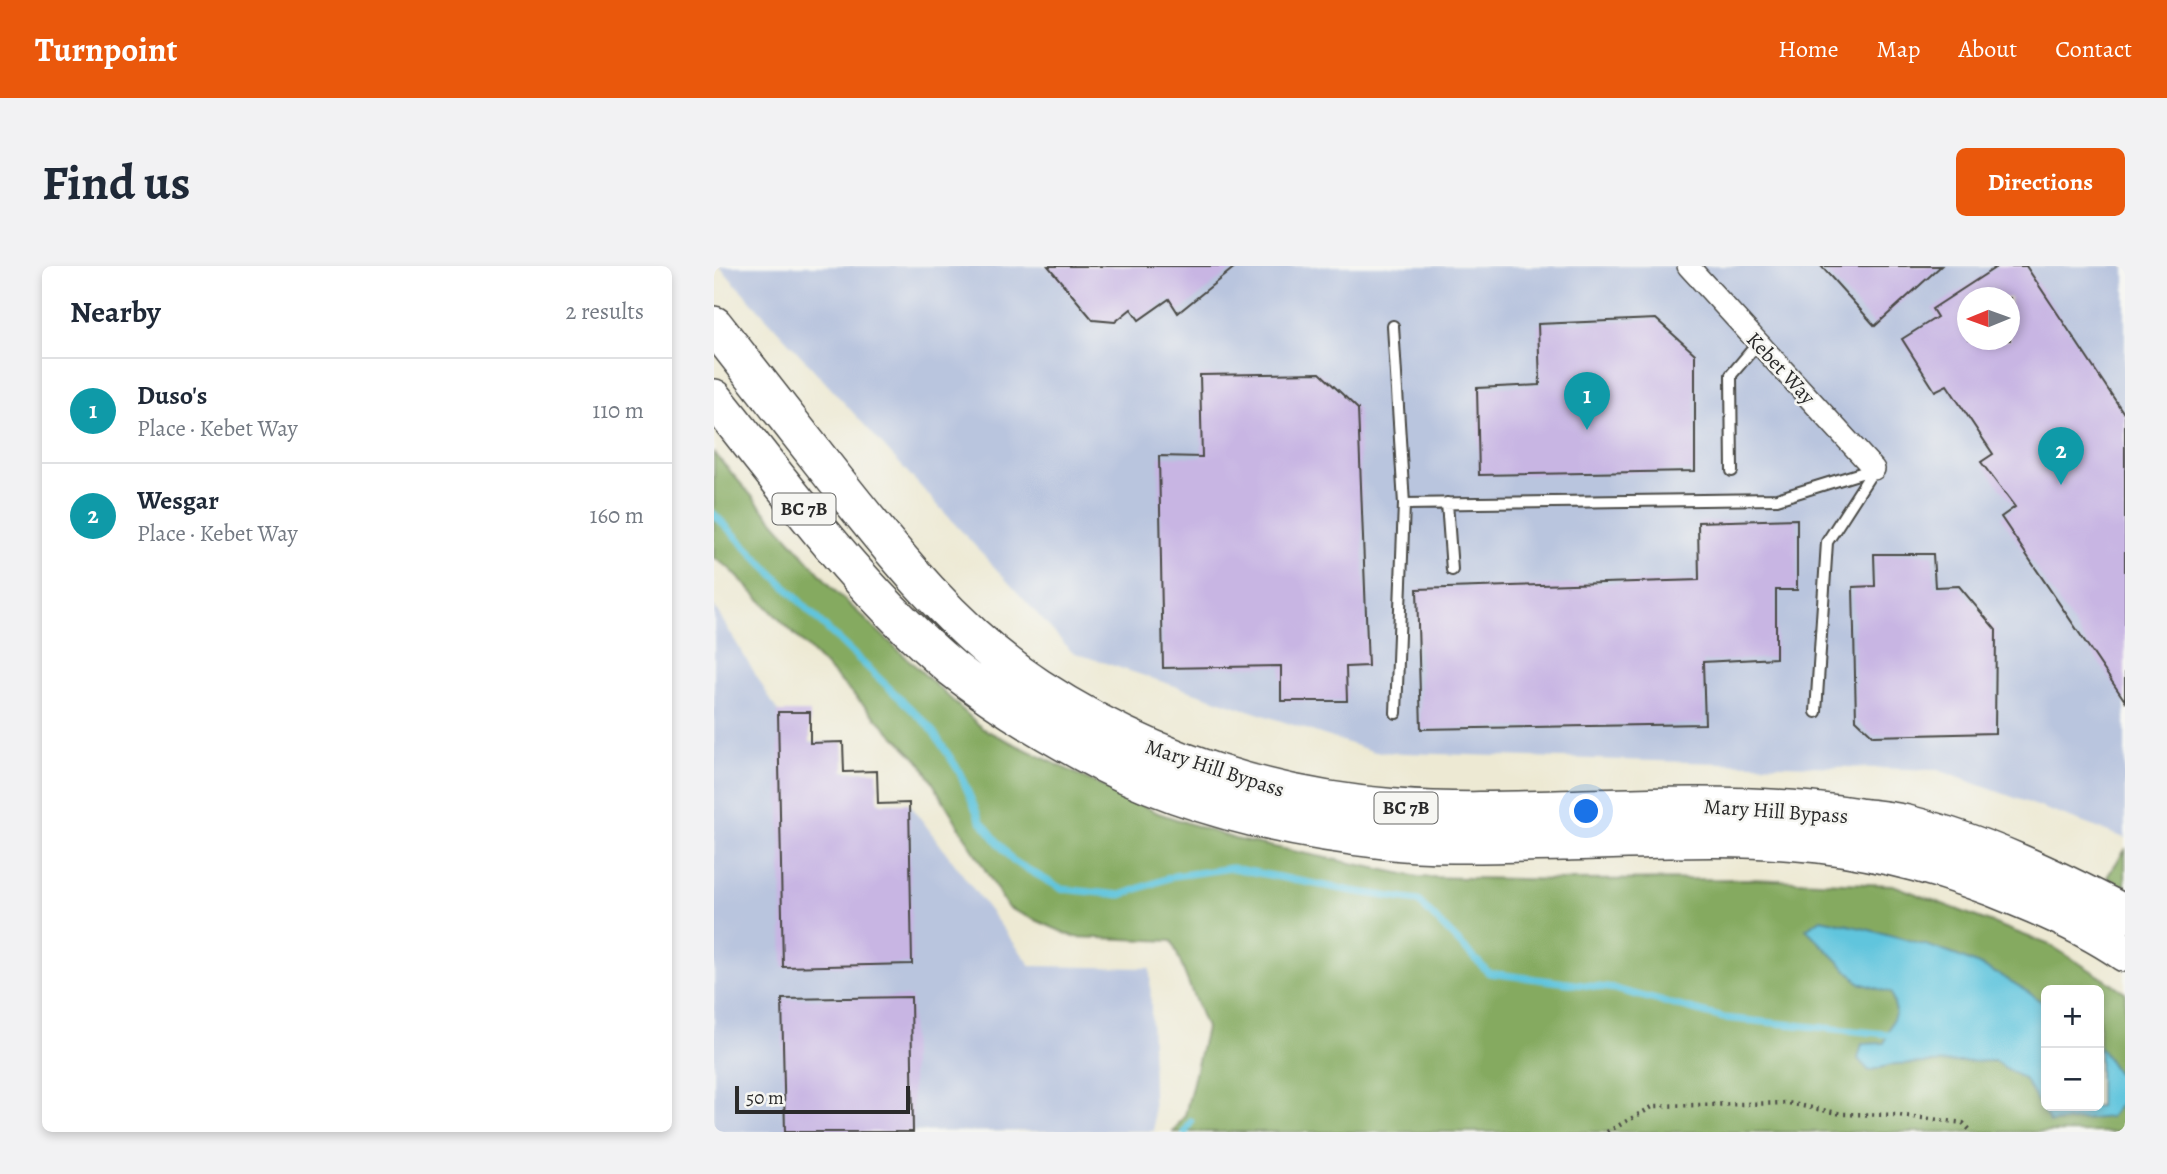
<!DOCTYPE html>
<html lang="en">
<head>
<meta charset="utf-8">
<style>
	body { margin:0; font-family:Alegreya,serif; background:#f2f2f3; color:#1f2937 }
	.controls { position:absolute; right:21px; bottom:21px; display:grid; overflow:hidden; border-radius:10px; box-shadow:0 4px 10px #0003 }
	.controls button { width:63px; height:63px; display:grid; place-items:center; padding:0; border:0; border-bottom:2px solid #e0e1e3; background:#fff; color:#1f2937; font:35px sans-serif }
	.compass { position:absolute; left:1243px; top:21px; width:63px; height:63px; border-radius:50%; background:#fff; box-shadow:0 4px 10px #0003; rotate:269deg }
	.scale { position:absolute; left:21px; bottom:18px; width:175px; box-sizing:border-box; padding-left:7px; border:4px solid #2b2b2b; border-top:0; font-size:19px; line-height:24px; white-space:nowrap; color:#2b2b2b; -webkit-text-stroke:5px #f6f6f2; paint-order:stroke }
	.you { position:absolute; left:873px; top:546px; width:24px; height:24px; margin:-18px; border:5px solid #fff; border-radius:50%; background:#1a73e8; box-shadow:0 0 0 10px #1a73e833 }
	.badge { display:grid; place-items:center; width:46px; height:46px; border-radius:50%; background:#ea580c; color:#fff; font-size:23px; font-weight:700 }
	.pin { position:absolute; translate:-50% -58px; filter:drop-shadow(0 2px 4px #0008) }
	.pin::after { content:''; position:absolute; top:37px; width:24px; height:21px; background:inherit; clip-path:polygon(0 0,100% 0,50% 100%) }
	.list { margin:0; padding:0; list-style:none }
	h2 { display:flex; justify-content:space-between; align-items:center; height:91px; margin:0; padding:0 28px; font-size:30px }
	h2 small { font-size:23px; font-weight:400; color:#747a83 }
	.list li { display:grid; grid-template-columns:46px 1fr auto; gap:21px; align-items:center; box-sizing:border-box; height:105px; padding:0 28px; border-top:2px solid #e0e1e3 }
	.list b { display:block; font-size:26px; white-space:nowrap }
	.list p { margin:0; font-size:23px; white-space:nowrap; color:#747a83 }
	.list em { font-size:23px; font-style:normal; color:#747a83 }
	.map { position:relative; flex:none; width:1411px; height:866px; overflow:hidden; border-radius:10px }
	header { display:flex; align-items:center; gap:42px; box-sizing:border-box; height:98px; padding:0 35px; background:#ea580c; color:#fff }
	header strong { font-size:33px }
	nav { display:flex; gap:38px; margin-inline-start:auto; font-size:24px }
	.intro { display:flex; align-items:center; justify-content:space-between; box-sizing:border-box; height:168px; padding:0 42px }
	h1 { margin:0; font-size:49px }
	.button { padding:18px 32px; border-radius:10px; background:#ea580c; color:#fff; font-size:24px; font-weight:700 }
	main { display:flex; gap:42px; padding:0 42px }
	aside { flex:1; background:#fff; border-radius:10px; box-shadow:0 4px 10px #0003 }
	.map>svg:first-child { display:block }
	.industrial { fill:#b9c5de; fill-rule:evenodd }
	.forest { fill:#85aa60; stroke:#586a46; stroke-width:2; fill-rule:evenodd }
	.water { fill:#60c5dd; stroke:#467884; stroke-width:2 }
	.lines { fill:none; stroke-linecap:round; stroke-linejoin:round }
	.stream { stroke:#60c5dd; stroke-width:7 }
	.building { fill:#c8b5e3; fill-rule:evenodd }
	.service-casing { stroke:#484844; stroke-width:14 }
	.minor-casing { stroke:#484844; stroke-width:24 }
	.trunk-casing { stroke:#484844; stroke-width:40 }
	.path { stroke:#484844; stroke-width:4.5; stroke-dasharray:2 5; stroke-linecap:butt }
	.service { stroke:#fff; stroke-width:10 }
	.minor { stroke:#fff; stroke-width:21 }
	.trunk { stroke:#fff; stroke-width:37 }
	.labels { text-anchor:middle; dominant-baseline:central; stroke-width:5; stroke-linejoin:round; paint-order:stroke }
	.shield { fill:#f6f6f2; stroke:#686867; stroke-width:2 }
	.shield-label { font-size:19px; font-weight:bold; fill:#2b2b2b }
	.street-label { font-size:21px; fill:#2b2b2b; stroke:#f6f6f2 }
</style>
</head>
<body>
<header>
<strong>Turnpoint</strong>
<nav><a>Home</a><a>Map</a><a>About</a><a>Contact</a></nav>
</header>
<div class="intro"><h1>Find us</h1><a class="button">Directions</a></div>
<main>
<aside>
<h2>Nearby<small>2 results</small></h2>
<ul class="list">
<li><span class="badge" style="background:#0f9aa8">1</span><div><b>Duso's</b><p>Place · Kebet Way</p></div><em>110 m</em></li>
<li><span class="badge" style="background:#0f9aa8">2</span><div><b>Wesgar</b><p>Place · Kebet Way</p></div><em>160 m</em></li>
</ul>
</aside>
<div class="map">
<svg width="1411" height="866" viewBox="0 0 1411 866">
	<rect width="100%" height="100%" fill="#f6f6f2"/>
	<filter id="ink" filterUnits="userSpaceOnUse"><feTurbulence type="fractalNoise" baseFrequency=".0143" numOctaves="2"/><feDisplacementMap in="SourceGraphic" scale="14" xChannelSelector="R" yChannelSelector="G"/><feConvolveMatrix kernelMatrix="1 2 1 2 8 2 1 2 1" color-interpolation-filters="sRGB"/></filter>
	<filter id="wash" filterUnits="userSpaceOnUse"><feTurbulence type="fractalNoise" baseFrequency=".00686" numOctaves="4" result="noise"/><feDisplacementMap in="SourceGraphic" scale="28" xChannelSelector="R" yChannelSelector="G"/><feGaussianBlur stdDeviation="1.57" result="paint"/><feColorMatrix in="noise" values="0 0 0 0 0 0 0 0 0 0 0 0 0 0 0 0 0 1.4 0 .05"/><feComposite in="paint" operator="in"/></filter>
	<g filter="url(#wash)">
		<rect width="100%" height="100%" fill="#ede9d3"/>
		<path class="industrial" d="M 5,0 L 1409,0 L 1411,2 L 1411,572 L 1224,504 L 661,486 L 358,386 ZM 1254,32 L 1296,32 L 1296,74 L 1254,74 Z
			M 0,340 L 64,446 L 96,446 L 96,476 L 129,476 L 130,505 L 163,505 L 164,537 L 195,537 L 317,700 L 436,702 L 440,865 L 0,866 Z"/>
		<path class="forest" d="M 0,187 L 122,326 L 269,463 L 444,547 L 521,573 L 704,611 L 851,614 L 1036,613 L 1179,619 L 1336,679 L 1411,726 L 1411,866 L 459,866 L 471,849 L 492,762 L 458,675 L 360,671 L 294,642 L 207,497 L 14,301 L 0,292 ZM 1332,724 L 1385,724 L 1385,840 L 1332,840 Z
			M 1411,584 L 1411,621 L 1393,611 Z"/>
		<path class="water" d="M 1107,653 C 1187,671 1266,687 1332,739 L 1332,840 L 1385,840 L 1385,780 L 1403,807 L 1411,805 L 1411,832 L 1396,851 L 1336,857 L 1311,814 L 1280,795 L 1181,798 L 1155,805 L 1144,793 L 1148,778 L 1170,777 L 1182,745 L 1177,727 L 1146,717 L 1092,663 Z"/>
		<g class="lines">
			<path class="stream" d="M 0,248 L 107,357 L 216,461 L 245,505 L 266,554 L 299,595 L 348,623 L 407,629 L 460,610 L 518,602 L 638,625 L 704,635 L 775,707 L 901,723 L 1010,752 L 1182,769
				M 471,866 L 477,856"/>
		</g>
		<g id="blocks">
			<path class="building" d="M 334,0 L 522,0 L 464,47 L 455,33 L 425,54 L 417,43 L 401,56 L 379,54 Z
				M 1107,0 L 1227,0 L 1161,60 Z
				M 1284,0 L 1312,0 L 1411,149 L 1411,435 L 1287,251 L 1301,241 L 1267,196 L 1279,188 L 1233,119 L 1221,125 L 1188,73 L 1223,51 L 1218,43 ZM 1254,32 L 1296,32 L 1296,74 L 1254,74 Z
				M 942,53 L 981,88 L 981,205 L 765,209 L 763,122 L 826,119 L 824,58 Z
				M 606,107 L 644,143 L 654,400 L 632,401 L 633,435 L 567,435 L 567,400 L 449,402 L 445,190 L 488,191 L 486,109 Z
				M 1083,253 L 1083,324 L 1062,324 L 1062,392 L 989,396 L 991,458 L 707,463 L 703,323 L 985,314 L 984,256 Z
				M 1160,288 L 1219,288 L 1221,321 L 1245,320 L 1282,364 L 1281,467 L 1159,470 L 1142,454 L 1139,321 L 1161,320 Z
				M 64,446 L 96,446 L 96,477 L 129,476 L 130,506 L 163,505 L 164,538 L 195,537 L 198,698 L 69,701 Z
				M 197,731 L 199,866 L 71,866 L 68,733 Z"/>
		</g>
	</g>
	<g filter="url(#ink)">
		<use href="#blocks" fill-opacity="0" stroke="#484844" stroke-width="2"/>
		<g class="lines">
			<g class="service-casing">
				<path id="service" d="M 679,60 L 690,238 L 1063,233 L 1160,203
					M 1018,205 L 1017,109 L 1044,77
					M 733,237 L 738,304
					M 1102,446 L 1113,276 L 1160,203
					M 682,447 L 690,238"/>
			</g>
			<g class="minor-casing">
				<path id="minor" d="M 974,0 L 1160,203"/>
			</g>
			<g class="trunk-casing">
				<path id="trunk" d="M 0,59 C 40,110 80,161 120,212 C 180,288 243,367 324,421 C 432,492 554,532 682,542 C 760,548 840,542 918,541 C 994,539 1069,539 1145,551 C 1161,553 1178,554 1193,558 C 1269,577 1342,612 1411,648
					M 0,132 C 75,225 146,325 238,402 C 277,433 322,461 366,485 C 458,537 566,563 671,574 C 729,581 789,577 848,576 C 932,574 1019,568 1104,578 C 1173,586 1240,605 1304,632 C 1341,647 1378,664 1411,687"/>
			</g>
			<path class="path" d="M 893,866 L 940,840 L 1074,837 L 1128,848 L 1184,849 L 1249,857 L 1258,866"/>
			<use href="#service" class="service"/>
			<use href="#minor" class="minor"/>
			<use href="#trunk" class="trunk"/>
		</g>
	</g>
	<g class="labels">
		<g class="shield">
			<rect x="58.5" y="227.5" width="63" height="31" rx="5"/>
			<rect x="660.5" y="526.5" width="63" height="31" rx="5"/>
		</g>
		<g class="shield-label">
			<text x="90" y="243">BC 7B</text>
			<text x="692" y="542">BC 7B</text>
		</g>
		<g class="street-label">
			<text transform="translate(1067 102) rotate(47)">Kebet Way</text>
			<text transform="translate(501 502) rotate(18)">Mary Hill Bypass</text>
			<text transform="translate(1062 545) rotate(4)">Mary Hill Bypass</text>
		</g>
	</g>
</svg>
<div class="controls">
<button>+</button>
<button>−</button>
</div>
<svg class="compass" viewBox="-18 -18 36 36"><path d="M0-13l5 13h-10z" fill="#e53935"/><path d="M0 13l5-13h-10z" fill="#747a83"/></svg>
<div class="scale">50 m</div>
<div class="you"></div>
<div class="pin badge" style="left:873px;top:164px;background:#0f9aa8">1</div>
<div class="pin badge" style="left:1347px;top:219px;background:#0f9aa8">2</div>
</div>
</main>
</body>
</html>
